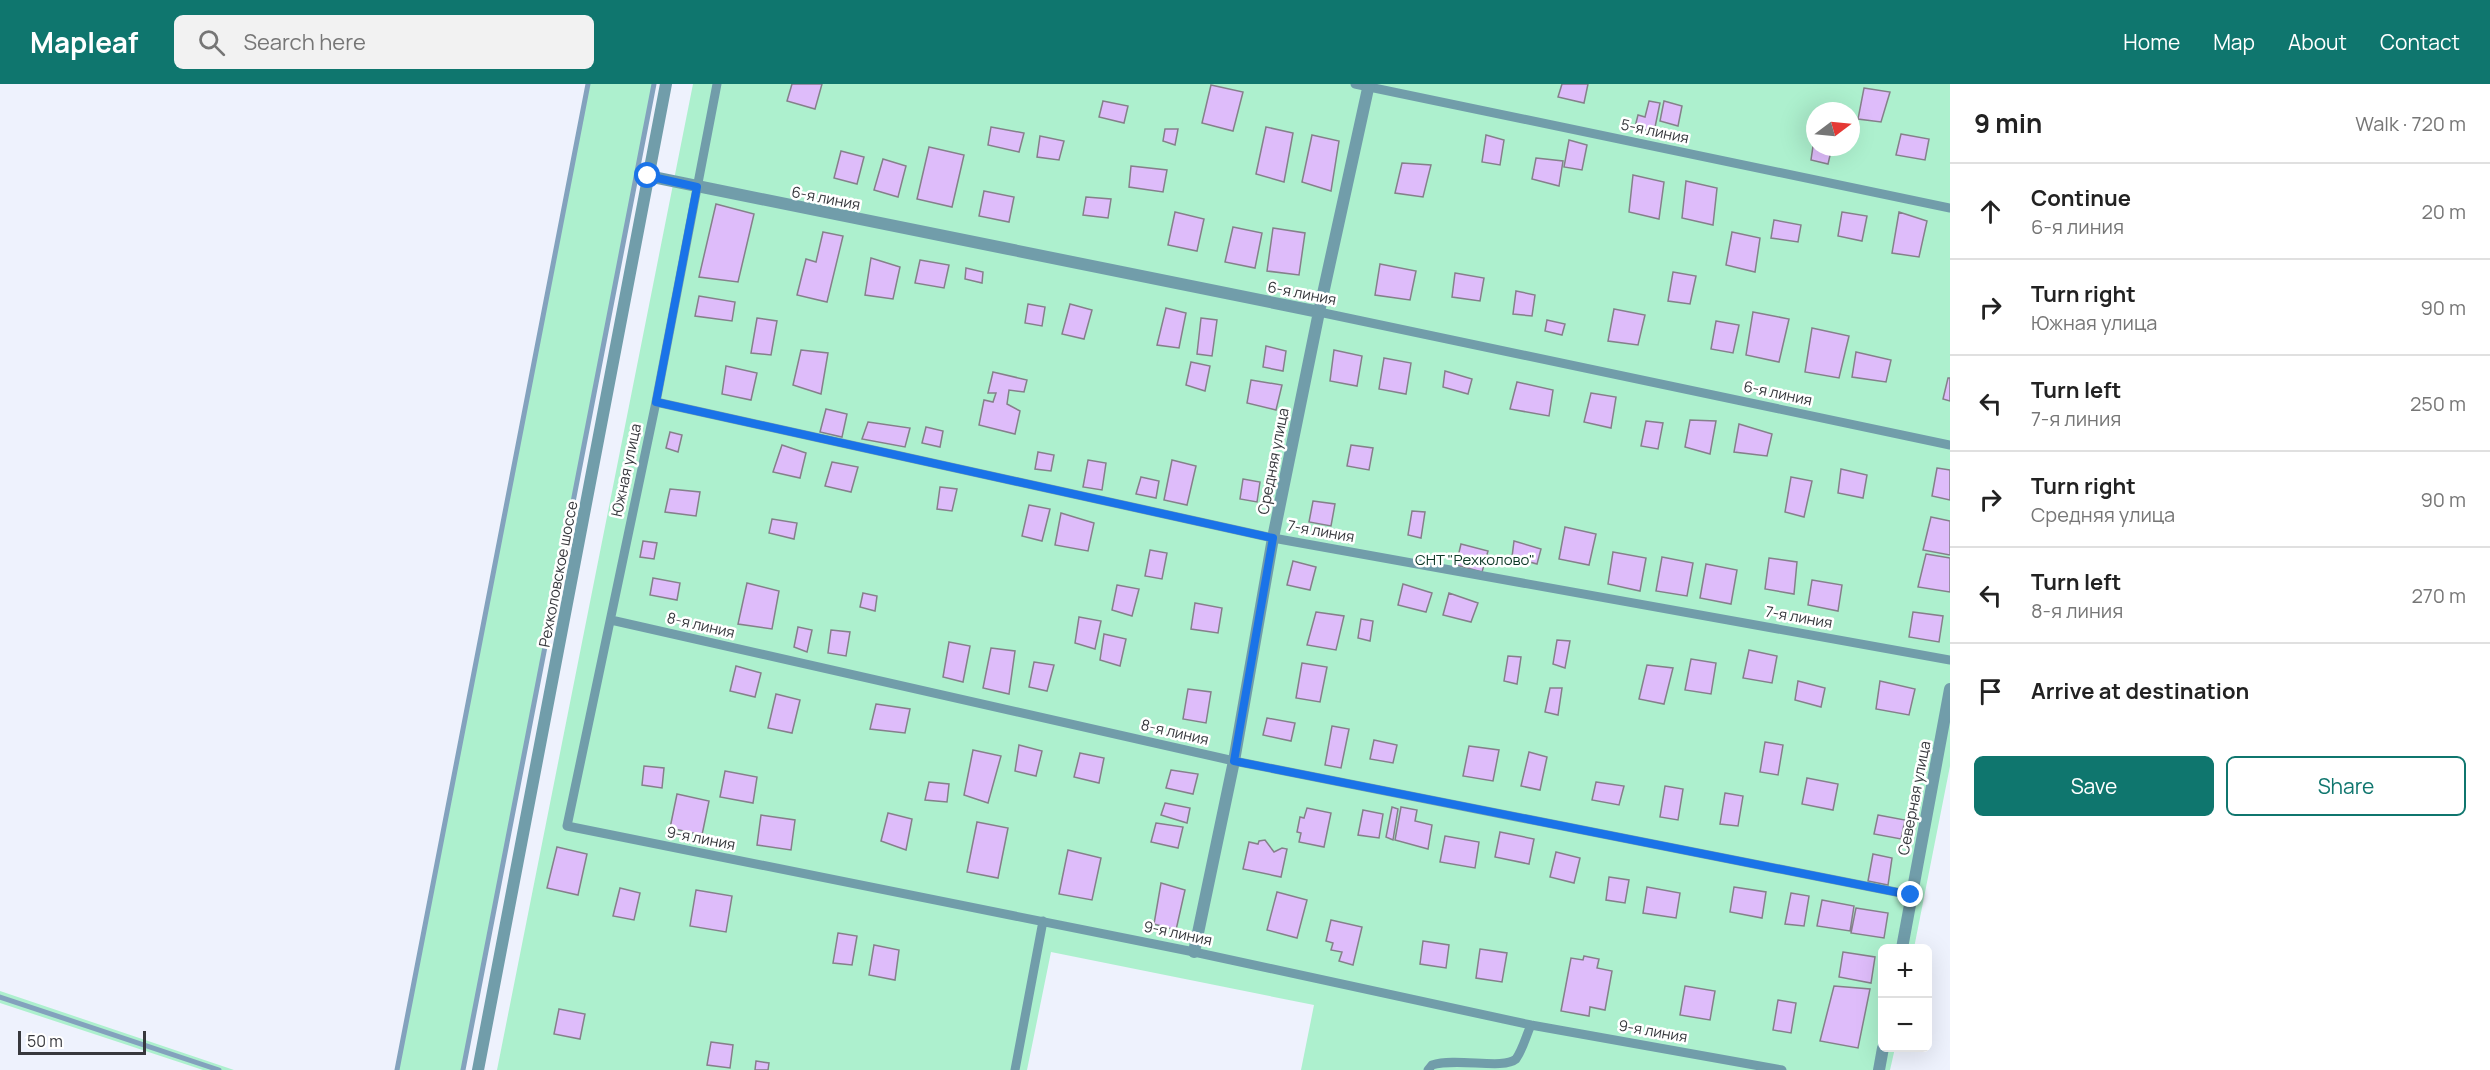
<!DOCTYPE html>
<html lang="en">
<head>
<meta charset="utf-8">
<style>
	body { margin:0; font-family:Manrope,sans-serif; background:#f2f2f2; color:#222 }
	.controls { position:absolute; right:18px; bottom:18px; display:grid; overflow:hidden; border-radius:9px; box-shadow:0 6px 24px #0002 }
	.controls button { width:54px; height:54px; display:grid; place-items:center; padding:0; border:0; border-bottom:2px solid #e0e0e0; background:#fff; color:#222; font:30px sans-serif }
	.compass { position:absolute; left:1806px; top:18px; width:54px; height:54px; border-radius:50%; background:#fff; box-shadow:0 6px 24px #0002; rotate:74deg }
	.scale { position:absolute; left:18px; bottom:15px; width:128px; box-sizing:border-box; padding-left:6px; border:3px solid #37383d; border-top:0; font-size:16px; line-height:21px; white-space:nowrap; color:#37383d; -webkit-text-stroke:4px #fff; paint-order:stroke }
	.stop { position:absolute; width:18px; height:18px; margin:-14px; border:4px solid #1a73e8; border-radius:50%; background:#fff }
	.stop.end { background:#1a73e8; border-color:#fff; box-shadow:0 2px 6px #0008 }
	.list { margin:0; padding:0; list-style:none }
	h2 { display:flex; justify-content:space-between; align-items:center; height:78px; margin:0; padding:0 24px; font-size:26px }
	h2 small { font-size:20px; font-weight:400; color:#767676 }
	.list li { display:grid; grid-template-columns:39px 1fr auto; gap:18px; align-items:center; box-sizing:border-box; height:96px; padding:0 24px; border-top:2px solid #e0e0e0 }
	.list b { display:block; font-size:22px; white-space:nowrap }
	.list p { margin:0; font-size:20px; white-space:nowrap; color:#767676 }
	.list em { font-size:20px; font-style:normal; color:#767676 }
	.actions { display:flex; gap:12px; padding:18px 24px }
	.actions a { flex:1; padding:14px 0; border:2px solid #0f766e; border-radius:9px; text-align:center; font-size:21px; color:#0f766e }
	.actions .main { background:#0f766e; color:#fff }
	.icon { flex:none; width:33px; height:33px; fill:none; stroke:currentColor; stroke-width:2; stroke-linecap:round; stroke-linejoin:round }
	.map { position:relative; flex:none; width:1950px; height:986px; overflow:hidden }
	header { display:flex; align-items:center; gap:36px; box-sizing:border-box; height:84px; padding:0 30px; background:#0f766e; color:#fff }
	header strong { font-size:28px }
	nav { display:flex; gap:33px; margin-inline-start:auto; font-size:21px }
	.search { width:420px; height:54px; background:#f2f2f2; display:flex; align-items:center; gap:15px; box-sizing:border-box; padding:0 21px; border-radius:9px; color:#767676; font-size:22px }
	main { display:flex }
	aside { flex:1; background:#fff }
	.map>svg:first-child { display:block }
	.green { fill:#adf0ce; fill-rule:evenodd }
	.lines { fill:none; stroke-linecap:round; stroke-linejoin:round }
	.stream { stroke:#83a2bd; stroke-width:5 }
	.building { fill:#debcfa; stroke:#85808a; stroke-width:1.5 }
	.lane { stroke:#719daa; stroke-width:9 }
	.street { stroke:#719daa; stroke-width:12 }
	.route { stroke:#1a73e8; stroke-width:8 }
	.labels { text-anchor:middle; dominant-baseline:central; stroke-width:5; stroke-linejoin:round; paint-order:stroke }
	.street-label { font-size:15px; fill:#37383d; stroke:#fff }
	.park-label { font-size:15px; fill:#0e3927; stroke:#fff }
</style>
</head>
<body>
<header>
<strong>Mapleaf</strong>
<div class="search"><svg class="icon" aria-label="search" viewBox="0 0 24 24"><circle cx="10" cy="10" r="6"/><path d="M15 15l6 6"/></svg>Search here</div>
<nav><a>Home</a><a>Map</a><a>About</a><a>Contact</a></nav>
</header>
<main>
<div class="map">
<svg width="1950" height="986" viewBox="0 0 1950 986">
	<rect width="100%" height="100%" fill="#eef2fd"/>
	<path class="green" d="M 588,0 L 654,0 L 463,986 L 397,986 Z
		M 693,0 L 1950,0 L 1950,682 L 1914,864 L 1882,864 L 1882,964 L 1895,964 L 1890,986 L 1301,986 L 1314,921 L 1051,868 L 1027,986 L 497,986 ZM 1815,27 L 1851,27 L 1851,63 L 1815,63 Z
		M 0,907 L 234,986 L 203,986 L 0,919 Z"/>
	<g class="lines">
		<path class="stream" d="M 0,913 L 219,986
			M 397,986 L 588,0
			M 463,986 L 654,0"/>
	</g>
	<path class="building" d="M 792,0 L 822,0 L 815,25 L 787,17 Z
		M 1562,0 L 1588,0 L 1584,19 L 1558,13 Z
		M 1211,1 L 1243,8 L 1233,47 L 1202,39 Z
		M 1864,4 L 1890,8 L 1881,38 L 1858,35 Z
		M 1103,17 L 1128,22 L 1124,39 L 1099,33 Z
		M 1649,17 L 1660,19 L 1654,48 L 1635,43 L 1638,31 L 1645,33 Z
		M 1664,17 L 1682,22 L 1678,42 L 1660,37 Z
		M 991,43 L 1024,49 L 1019,68 L 988,61 Z
		M 1266,43 L 1293,49 L 1284,98 L 1256,90 Z
		M 1165,45 L 1178,45 L 1175,61 L 1163,57 Z
		M 1901,50 L 1929,55 L 1925,76 L 1896,71 Z
		M 1312,51 L 1339,57 L 1331,107 L 1302,98 Z
		M 1486,51 L 1504,56 L 1500,81 L 1482,78 Z
		M 1040,52 L 1064,57 L 1059,76 L 1037,73 Z
		M 1814,55 L 1815,63 L 1832,63 L 1828,80 L 1811,76 Z
		M 1569,56 L 1587,61 L 1582,86 L 1564,83 Z
		M 929,63 L 964,71 L 952,123 L 917,115 Z
		M 841,67 L 864,73 L 857,100 L 834,94 Z
		M 1536,74 L 1563,77 L 1559,102 L 1532,95 Z
		M 883,75 L 906,82 L 898,113 L 874,106 Z
		M 1402,79 L 1431,81 L 1423,113 L 1395,109 Z
		M 1131,82 L 1167,86 L 1163,108 L 1129,103 Z
		M 1633,91 L 1664,98 L 1659,135 L 1629,128 Z
		M 1686,97 L 1717,104 L 1713,141 L 1682,134 Z
		M 984,107 L 1014,113 L 1009,138 L 979,132 Z
		M 1086,113 L 1111,115 L 1108,134 L 1083,131 Z
		M 716,120 L 754,130 L 738,198 L 699,193 Z
		M 1175,128 L 1204,135 L 1197,167 L 1168,161 Z
		M 1842,128 L 1867,132 L 1862,157 L 1838,152 Z
		M 1899,128 L 1927,137 L 1919,173 L 1892,169 Z
		M 1774,136 L 1801,141 L 1798,158 L 1771,154 Z
		M 1233,143 L 1262,149 L 1255,184 L 1225,178 Z
		M 1273,144 L 1305,149 L 1299,191 L 1267,187 Z
		M 823,148 L 843,152 L 827,218 L 797,211 L 806,175 L 816,178 Z
		M 1732,148 L 1760,154 L 1755,188 L 1726,181 Z
		M 871,174 L 900,183 L 893,215 L 865,211 Z
		M 920,176 L 949,181 L 944,204 L 915,199 Z
		M 1380,180 L 1416,187 L 1410,216 L 1375,211 Z
		M 966,184 L 983,188 L 982,199 L 965,195 Z
		M 1673,188 L 1696,192 L 1690,220 L 1668,217 Z
		M 1455,189 L 1484,194 L 1480,217 L 1452,213 Z
		M 1516,207 L 1535,211 L 1532,232 L 1513,230 Z
		M 699,212 L 735,218 L 732,237 L 695,232 Z
		M 1028,220 L 1045,223 L 1042,242 L 1025,239 Z
		M 1070,220 L 1092,226 L 1084,255 L 1062,250 Z
		M 1166,224 L 1186,229 L 1179,264 L 1157,261 Z
		M 1614,225 L 1645,231 L 1638,261 L 1608,257 Z
		M 1753,228 L 1789,235 L 1779,278 L 1746,271 Z
		M 757,234 L 777,237 L 771,271 L 751,269 Z
		M 1201,234 L 1217,236 L 1212,272 L 1197,270 Z
		M 1547,236 L 1565,240 L 1562,251 L 1545,247 Z
		M 1716,237 L 1739,241 L 1733,269 L 1711,265 Z
		M 1812,244 L 1849,252 L 1839,294 L 1805,288 Z
		M 1266,262 L 1286,267 L 1283,287 L 1263,283 Z
		M 801,266 L 828,269 L 821,310 L 793,301 Z
		M 1334,266 L 1362,272 L 1357,302 L 1330,297 Z
		M 1856,268 L 1891,276 L 1886,298 L 1852,293 Z
		M 1384,274 L 1411,279 L 1406,310 L 1379,305 Z
		M 1191,278 L 1210,282 L 1205,307 L 1186,301 Z
		M 726,282 L 757,289 L 751,316 L 722,310 Z
		M 1445,287 L 1472,295 L 1468,310 L 1443,303 Z
		M 993,288 L 1027,296 L 1024,308 L 1009,306 L 1007,320 L 1020,327 L 1015,350 L 979,341 L 984,316 L 993,318 L 996,309 L 988,309 Z
		M 1948,294 L 1950,294 L 1950,317 L 1943,315 Z
		M 1251,296 L 1282,301 L 1276,326 L 1247,319 Z
		M 1517,298 L 1553,306 L 1549,332 L 1510,325 Z
		M 1591,309 L 1616,313 L 1611,344 L 1584,338 Z
		M 826,325 L 847,330 L 842,353 L 820,348 Z
		M 1690,336 L 1716,337 L 1710,370 L 1685,363 Z
		M 1646,337 L 1663,339 L 1658,365 L 1641,362 Z
		M 868,338 L 910,344 L 905,363 L 862,355 Z
		M 1739,340 L 1772,350 L 1767,372 L 1734,368 Z
		M 926,343 L 943,347 L 940,363 L 922,359 Z
		M 670,348 L 682,351 L 678,368 L 666,364 Z
		M 782,361 L 806,369 L 800,394 L 773,388 Z
		M 1351,361 L 1373,364 L 1369,386 L 1347,382 Z
		M 1038,368 L 1054,371 L 1051,387 L 1035,385 Z
		M 1088,376 L 1106,379 L 1102,406 L 1083,403 Z
		M 1172,376 L 1196,382 L 1187,421 L 1164,416 Z
		M 832,378 L 858,383 L 851,408 L 825,402 Z
		M 1937,384 L 1950,386 L 1950,416 L 1932,412 Z
		M 1841,385 L 1867,391 L 1863,414 L 1838,409 Z
		M 1141,393 L 1159,397 L 1156,414 L 1136,410 Z
		M 1791,393 L 1812,397 L 1804,433 L 1785,428 Z
		M 1243,395 L 1260,398 L 1257,418 L 1240,415 Z
		M 940,403 L 957,405 L 952,427 L 937,425 Z
		M 670,405 L 700,408 L 696,432 L 665,428 Z
		M 1313,417 L 1335,420 L 1331,442 L 1309,438 Z
		M 1029,421 L 1050,425 L 1042,457 L 1022,452 Z
		M 1412,427 L 1425,428 L 1421,454 L 1408,451 Z
		M 1061,429 L 1094,439 L 1088,467 L 1055,461 Z
		M 1931,433 L 1950,437 L 1950,471 L 1923,466 Z
		M 772,435 L 797,439 L 794,455 L 769,449 Z
		M 1565,443 L 1596,450 L 1589,481 L 1559,475 Z
		M 643,457 L 657,459 L 654,475 L 640,473 Z
		M 1514,457 L 1541,465 L 1537,480 L 1512,473 Z
		M 1461,460 L 1488,467 L 1482,488 L 1456,481 Z
		M 1150,466 L 1167,469 L 1162,495 L 1145,492 Z
		M 1613,468 L 1646,474 L 1640,507 L 1608,500 Z
		M 1926,470 L 1950,474 L 1950,508 L 1918,503 Z
		M 1662,473 L 1693,479 L 1687,512 L 1656,507 Z
		M 1769,474 L 1797,478 L 1794,510 L 1765,505 Z
		M 1293,477 L 1316,483 L 1310,506 L 1287,501 Z
		M 1706,480 L 1737,486 L 1731,520 L 1700,514 Z
		M 653,494 L 680,499 L 677,516 L 650,511 Z
		M 1812,496 L 1842,501 L 1838,527 L 1808,521 Z
		M 747,499 L 779,507 L 772,545 L 738,540 Z
		M 1403,500 L 1432,509 L 1426,528 L 1398,521 Z
		M 1117,501 L 1139,505 L 1132,532 L 1112,526 Z
		M 863,509 L 877,512 L 875,527 L 860,523 Z
		M 1449,509 L 1478,519 L 1471,538 L 1443,531 Z
		M 1195,519 L 1222,524 L 1218,549 L 1191,545 Z
		M 1316,528 L 1344,532 L 1336,566 L 1307,561 Z
		M 1913,528 L 1943,532 L 1939,558 L 1909,553 Z
		M 1079,533 L 1101,537 L 1095,565 L 1075,559 Z
		M 1361,535 L 1373,537 L 1370,557 L 1358,554 Z
		M 798,543 L 812,546 L 807,568 L 794,563 Z
		M 831,546 L 850,548 L 846,572 L 828,569 Z
		M 1104,550 L 1126,555 L 1120,582 L 1100,576 Z
		M 1557,556 L 1570,557 L 1565,584 L 1553,580 Z
		M 949,558 L 970,562 L 963,598 L 943,593 Z
		M 991,564 L 1015,567 L 1009,610 L 983,604 Z
		M 1749,566 L 1777,572 L 1772,599 L 1743,594 Z
		M 1508,572 L 1521,573 L 1517,600 L 1504,597 Z
		M 1691,575 L 1716,579 L 1711,610 L 1685,606 Z
		M 1034,578 L 1054,581 L 1047,607 L 1029,603 Z
		M 1302,579 L 1327,583 L 1320,618 L 1296,614 Z
		M 1647,581 L 1673,584 L 1664,620 L 1639,615 Z
		M 736,582 L 761,589 L 755,613 L 730,607 Z
		M 1798,597 L 1825,604 L 1821,623 L 1795,616 Z
		M 1880,597 L 1915,605 L 1909,631 L 1876,625 Z
		M 1550,604 L 1562,604 L 1558,631 L 1545,628 Z
		M 1188,605 L 1211,608 L 1206,639 L 1183,635 Z
		M 776,610 L 800,616 L 792,649 L 768,644 Z
		M 876,620 L 910,625 L 905,649 L 870,645 Z
		M 1267,634 L 1295,639 L 1291,657 L 1263,651 Z
		M 1332,642 L 1349,645 L 1341,684 L 1325,681 Z
		M 1374,656 L 1397,661 L 1393,679 L 1370,675 Z
		M 1765,658 L 1783,661 L 1778,691 L 1760,688 Z
		M 1019,661 L 1042,667 L 1036,692 L 1015,687 Z
		M 1469,662 L 1499,666 L 1493,697 L 1463,692 Z
		M 973,666 L 1001,672 L 988,719 L 964,711 Z
		M 1529,668 L 1547,673 L 1540,706 L 1521,702 Z
		M 1080,669 L 1104,674 L 1099,699 L 1074,693 Z
		M 644,682 L 664,684 L 662,704 L 642,701 Z
		M 1171,686 L 1198,690 L 1193,710 L 1166,704 Z
		M 725,687 L 757,693 L 753,719 L 720,713 Z
		M 1807,694 L 1838,700 L 1833,726 L 1802,720 Z
		M 929,698 L 949,700 L 947,718 L 925,716 Z
		M 1596,698 L 1624,702 L 1619,721 L 1592,716 Z
		M 1665,702 L 1683,705 L 1678,736 L 1660,733 Z
		M 1725,709 L 1743,712 L 1738,742 L 1720,740 Z
		M 677,710 L 709,717 L 702,751 L 670,744 Z
		M 1165,719 L 1190,724 L 1187,739 L 1161,731 Z
		M 1392,723 L 1398,725 L 1393,756 L 1386,753 Z
		M 1401,723 L 1417,726 L 1415,737 L 1432,741 L 1428,765 L 1395,756 Z
		M 1307,724 L 1331,729 L 1324,763 L 1299,758 L 1301,749 L 1297,748 L 1300,733 L 1304,734 Z
		M 1363,726 L 1383,730 L 1379,754 L 1358,751 Z
		M 888,729 L 912,735 L 906,766 L 881,757 Z
		M 761,731 L 795,736 L 791,766 L 757,761 Z
		M 1878,731 L 1905,736 L 1901,755 L 1874,750 Z
		M 977,738 L 1008,744 L 998,794 L 967,788 Z
		M 1156,739 L 1183,743 L 1178,764 L 1151,758 Z
		M 1500,748 L 1534,755 L 1529,780 L 1495,773 Z
		M 1445,752 L 1479,758 L 1475,784 L 1440,778 Z
		M 1265,756 L 1274,768 L 1282,764 L 1287,765 L 1281,793 L 1243,785 L 1249,758 L 1258,760 L 1259,757 Z
		M 557,763 L 587,770 L 578,811 L 547,804 Z
		M 1068,766 L 1101,774 L 1092,816 L 1059,810 Z
		M 1556,768 L 1580,774 L 1574,799 L 1550,793 Z
		M 1873,770 L 1892,774 L 1888,801 L 1868,797 Z
		M 1609,793 L 1629,796 L 1625,819 L 1606,816 Z
		M 1161,799 L 1185,806 L 1176,846 L 1154,840 Z
		M 1647,803 L 1680,809 L 1676,834 L 1643,829 Z
		M 1734,803 L 1766,808 L 1762,834 L 1730,828 Z
		M 620,804 L 640,809 L 634,836 L 613,832 Z
		M 696,806 L 732,812 L 726,848 L 690,842 Z
		M 1277,808 L 1307,816 L 1297,854 L 1267,846 Z
		M 1791,809 L 1809,812 L 1804,842 L 1785,840 Z
		M 1822,816 L 1854,822 L 1850,847 L 1817,842 Z
		M 1856,824 L 1888,829 L 1884,854 L 1851,849 Z
		M 1331,836 L 1362,843 L 1353,881 L 1339,877 L 1342,868 L 1331,866 L 1333,859 L 1326,857 Z
		M 838,849 L 857,852 L 852,881 L 833,879 Z
		M 1423,857 L 1449,861 L 1446,884 L 1420,880 Z
		M 874,861 L 899,866 L 895,896 L 869,891 Z
		M 1480,865 L 1507,869 L 1502,898 L 1476,894 Z
		M 1843,868 L 1875,873 L 1871,899 L 1839,893 Z
		M 1584,872 L 1599,875 L 1597,884 L 1612,887 L 1605,926 L 1590,923 L 1589,932 L 1561,927 L 1571,874 L 1583,876 Z
		M 1685,902 L 1715,907 L 1710,936 L 1680,931 Z
		M 1834,902 L 1870,905 L 1858,964 L 1820,957 Z
		M 1778,916 L 1796,919 L 1791,949 L 1773,946 Z
		M 559,925 L 585,930 L 580,955 L 554,950 Z
		M 711,958 L 733,961 L 730,984 L 707,981 Z
		M 756,977 L 769,979 L 768,986 L 755,986 Z"/>
	<g class="lines">
		<path class="lane" d="M 717,0 L 656,318 L 567,742 L 1194,868 L 1531,941 L 1782,986
			M 1355,0 L 1950,124
			M 1319,228 L 1950,361
			M 656,318 L 1273,454 L 1950,576
			M 611,536 L 1234,677 L 1911,811
			M 1015,986 L 1043,837
			M 1428,986 L 1432,981 C 1457,973 1503,986 1516,975 C 1523,965 1526,952 1531,941"/>
		<path class="street" d="M 648,92 L 1319,228
			M 1902,864 L 1950,605
			M 1194,868 L 1234,677 L 1273,454 L 1319,228 L 1369,0
			M 478,986 L 666,0
			M 1879,986 L 1883,964"/>
	</g>
	<g class="lines">
		<path class="route" d="M 648,92 L 697,103 L 656,318 L 1273,454 L 1234,677 L 1911,811"/>
	</g>
	<g class="labels">
		<g class="street-label">
			<text transform="translate(1655 47) rotate(12)">5-я линия</text>
			<text transform="translate(826 114) rotate(11)">6-я линия</text>
			<text transform="translate(1302 209) rotate(11)">6-я линия</text>
			<text transform="translate(1778 309) rotate(12)">6-я линия</text>
			<text transform="translate(1273 377) rotate(-79)">Средняя улица</text>
			<text transform="translate(626 386) rotate(-78)">Южная улица</text>
			<text transform="translate(1321 447) rotate(10)">7-я линия</text>
			<text transform="translate(558 490) rotate(-79)">Рехколовское шоссе</text>
			<text transform="translate(1799 533) rotate(10)">7-я линия</text>
			<text transform="translate(701 541) rotate(13)">8-я линия</text>
			<text transform="translate(1175 648) rotate(13)">8-я линия</text>
			<text transform="translate(1914 714) rotate(-79)">Северная улица</text>
			<text transform="translate(701 754) rotate(11)">9-я линия</text>
			<text transform="translate(1178 849) rotate(12)">9-я линия</text>
			<text transform="translate(1653 947) rotate(10)">9-я линия</text>
		</g>
		<g class="park-label">
			<text x="1475" y="475">СНТ "Рехколово"</text>
		</g>
	</g>
</svg>
<div class="controls">
<button>+</button>
<button>−</button>
</div>
<svg class="compass" viewBox="-18 -18 36 36"><path d="M0-13l5 13h-10z" fill="#e53935"/><path d="M0 13l5-13h-10z" fill="#767676"/></svg>
<div class="scale">50 m</div>
<div class="stop" style="left:648px;top:92px"></div>
<div class="stop end" style="left:1911px;top:811px"></div>
</div>
<aside>
<h2>9 min<small>Walk · 720 m</small></h2>
<ul class="list">
<li><svg class="icon" aria-label="ahead" viewBox="0 0 24 24"><path d="M12 20V5M6 11l6-6 6 6"/></svg><div><b>Continue</b><p>6-я линия</p></div><em>20 m</em></li>
<li><svg class="icon" aria-label="right" viewBox="0 0 24 24"><path d="M7 20v-9h11M14 6l5 5-5 5"/></svg><div><b>Turn right</b><p>Южная улица</p></div><em>90 m</em></li>
<li><svg class="icon" aria-label="left" viewBox="0 0 24 24"><path d="M17 20v-9H6M10 6l-5 5 5 5"/></svg><div><b>Turn left</b><p>7-я линия</p></div><em>250 m</em></li>
<li><svg class="icon" aria-label="right" viewBox="0 0 24 24"><path d="M7 20v-9h11M14 6l5 5-5 5"/></svg><div><b>Turn right</b><p>Средняя улица</p></div><em>90 m</em></li>
<li><svg class="icon" aria-label="left" viewBox="0 0 24 24"><path d="M17 20v-9H6M10 6l-5 5 5 5"/></svg><div><b>Turn left</b><p>8-я линия</p></div><em>270 m</em></li>
<li><svg class="icon" aria-label="arrive" viewBox="0 0 24 24"><path d="M6 21V4h12l-3 4 3 4H6"/></svg><div><b>Arrive at destination</b></div></li>
</ul>
<div class="actions"><a class="main">Save</a><a>Share</a></div>
</aside>
</main>
</body>
</html>
